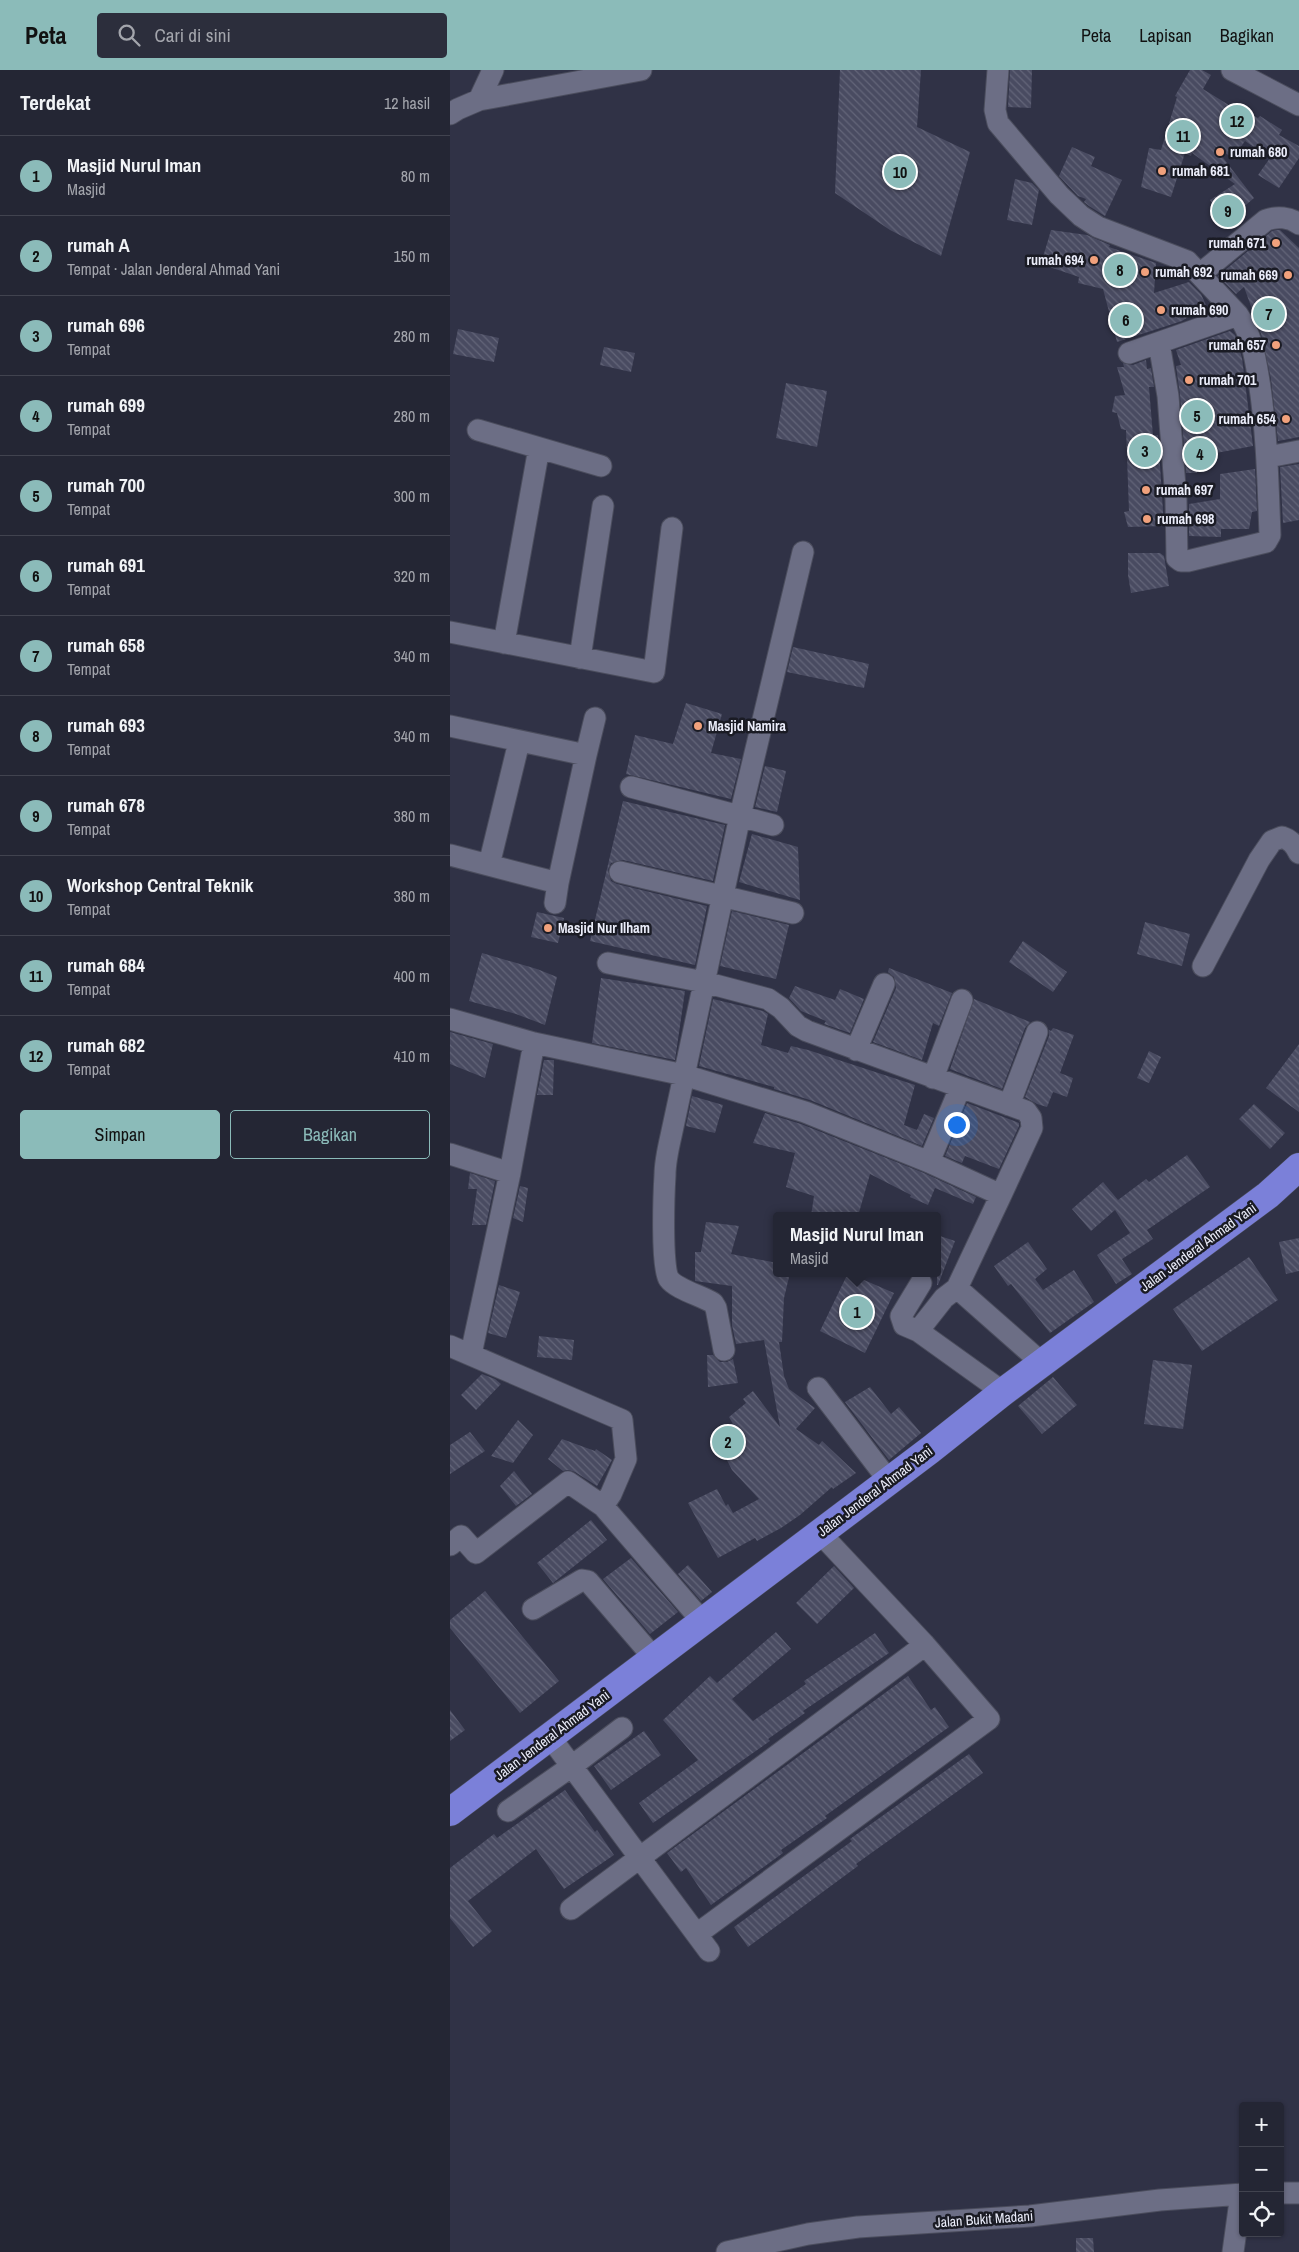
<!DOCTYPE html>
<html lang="id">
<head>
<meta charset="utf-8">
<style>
	body { margin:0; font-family:"Archivo Narrow",sans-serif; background:#2c2e3c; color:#f1f3f6 }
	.controls { position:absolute; right:15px; bottom:15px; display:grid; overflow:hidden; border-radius:5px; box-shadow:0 1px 4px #0004 }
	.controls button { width:45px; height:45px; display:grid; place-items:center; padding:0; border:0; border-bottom:1px solid #41434f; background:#242634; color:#f1f3f6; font:25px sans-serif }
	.you { position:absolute; left:506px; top:1054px; width:18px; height:18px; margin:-12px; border:4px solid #fff; border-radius:50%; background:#1a73e8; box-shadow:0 0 0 8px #1a73e833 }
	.badge { display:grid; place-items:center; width:32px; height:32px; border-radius:50%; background:#8bbbb9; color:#111; font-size:16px; font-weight:700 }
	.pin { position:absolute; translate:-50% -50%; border:2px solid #fff; box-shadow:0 1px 5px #0006 }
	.popup { position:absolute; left:323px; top:1142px; width:168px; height:65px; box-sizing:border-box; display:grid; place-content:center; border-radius:5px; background:#242634; filter:drop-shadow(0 1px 4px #0005); font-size:16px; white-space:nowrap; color:#a3a5ac }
	.popup b { font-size:19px; color:#f1f3f6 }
	.popup::after { content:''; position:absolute; left:50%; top:100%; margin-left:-10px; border:10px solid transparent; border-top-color:#242634 }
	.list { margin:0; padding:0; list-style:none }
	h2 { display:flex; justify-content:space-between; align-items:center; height:65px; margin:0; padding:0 20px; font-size:21px }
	h2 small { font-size:16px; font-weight:400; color:#a3a5ac }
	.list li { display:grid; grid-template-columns:32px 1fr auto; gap:15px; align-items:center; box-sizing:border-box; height:80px; padding:0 20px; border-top:1px solid #41434f }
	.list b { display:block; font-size:19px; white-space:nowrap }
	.list p { margin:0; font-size:16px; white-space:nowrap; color:#a3a5ac }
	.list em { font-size:16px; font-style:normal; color:#a3a5ac }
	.actions { display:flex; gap:10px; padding:15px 20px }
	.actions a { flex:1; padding:11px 0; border:1px solid #8bbbb9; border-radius:5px; text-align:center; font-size:18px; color:#8bbbb9 }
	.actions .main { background:#8bbbb9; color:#111 }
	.icon { flex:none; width:28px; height:28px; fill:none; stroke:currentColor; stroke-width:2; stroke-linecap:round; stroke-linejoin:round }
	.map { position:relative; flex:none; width:849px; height:2182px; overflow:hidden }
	header { display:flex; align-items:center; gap:30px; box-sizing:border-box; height:70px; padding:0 25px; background:#8bbbb9; color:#111 }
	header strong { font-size:24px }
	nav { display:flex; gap:28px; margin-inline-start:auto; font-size:18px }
	.search { width:350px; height:45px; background:#2c2e3c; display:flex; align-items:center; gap:12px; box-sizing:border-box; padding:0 18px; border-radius:5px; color:#a3a5ac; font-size:19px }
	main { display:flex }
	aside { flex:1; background:#242634 }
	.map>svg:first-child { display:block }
	.building { fill:url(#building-back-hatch) }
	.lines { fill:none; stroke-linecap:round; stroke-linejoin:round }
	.minor-casing { stroke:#4b4d5d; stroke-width:23 }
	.highway-casing { stroke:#4b4d5d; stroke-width:29 }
	.minor { stroke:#6c6e85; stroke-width:21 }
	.highway { stroke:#7b80d9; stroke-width:28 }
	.poi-dot { fill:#f1a17c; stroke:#1a1b24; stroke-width:2 }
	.labels { text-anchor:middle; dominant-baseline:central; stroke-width:5; stroke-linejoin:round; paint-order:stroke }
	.poi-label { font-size:14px; font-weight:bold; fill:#ebedfa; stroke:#1a1b24; text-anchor:start }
	.street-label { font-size:14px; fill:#ebedfa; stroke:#1a1b24 }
</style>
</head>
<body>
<header>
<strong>Peta</strong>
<div class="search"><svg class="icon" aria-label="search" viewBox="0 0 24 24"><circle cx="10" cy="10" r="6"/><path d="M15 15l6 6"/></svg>Cari di sini</div>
<nav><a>Peta</a><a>Lapisan</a><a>Bagikan</a></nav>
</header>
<main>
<aside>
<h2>Terdekat<small>12 hasil</small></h2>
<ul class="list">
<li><span class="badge">1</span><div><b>Masjid Nurul Iman</b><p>Masjid</p></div><em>80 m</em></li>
<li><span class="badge">2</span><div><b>rumah A</b><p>Tempat · Jalan Jenderal Ahmad Yani</p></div><em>150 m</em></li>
<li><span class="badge">3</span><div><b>rumah 696</b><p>Tempat</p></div><em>280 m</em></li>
<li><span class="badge">4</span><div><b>rumah 699</b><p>Tempat</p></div><em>280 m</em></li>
<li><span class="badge">5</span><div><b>rumah 700</b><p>Tempat</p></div><em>300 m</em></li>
<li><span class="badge">6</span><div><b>rumah 691</b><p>Tempat</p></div><em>320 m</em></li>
<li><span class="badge">7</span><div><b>rumah 658</b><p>Tempat</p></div><em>340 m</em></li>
<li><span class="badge">8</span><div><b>rumah 693</b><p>Tempat</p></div><em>340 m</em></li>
<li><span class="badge">9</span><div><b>rumah 678</b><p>Tempat</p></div><em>380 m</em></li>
<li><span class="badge">10</span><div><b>Workshop Central Teknik</b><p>Tempat</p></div><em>380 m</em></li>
<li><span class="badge">11</span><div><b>rumah 684</b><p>Tempat</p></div><em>400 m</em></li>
<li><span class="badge">12</span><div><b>rumah 682</b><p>Tempat</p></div><em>410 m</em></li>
</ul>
<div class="actions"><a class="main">Simpan</a><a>Bagikan</a></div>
</aside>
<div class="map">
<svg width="849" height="2182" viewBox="0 0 849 2182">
	<defs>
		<pattern id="building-back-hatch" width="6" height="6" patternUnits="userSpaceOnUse" patternTransform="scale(1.25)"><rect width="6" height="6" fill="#494b61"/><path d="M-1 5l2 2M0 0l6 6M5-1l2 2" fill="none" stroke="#636579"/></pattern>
	</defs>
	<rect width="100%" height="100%" fill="#303246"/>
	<path class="building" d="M 390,0 L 471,0 L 467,57 L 520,82 L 491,186 L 440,160 L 385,123 Z
		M 560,0 L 582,0 L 581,38 L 558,37 Z
		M 740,0 L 752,0 L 761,5 L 753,19 L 782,37 L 783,35 L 808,48 L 810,46 L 832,60 L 829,65 L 849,76 L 849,88 L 829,118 L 808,105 L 820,88 L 795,71 L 783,88 L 764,76 L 804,128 L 775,153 L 760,130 L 785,114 L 742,83 L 741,86 L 735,83 L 721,127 L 691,117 L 699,78 L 711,80 L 727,27 L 725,26 Z
		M 622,77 L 645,87 L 641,96 L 672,110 L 655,146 L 639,136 L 634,132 L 636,129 L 628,126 L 609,106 Z
		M 565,109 L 582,113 L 589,120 L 582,155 L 557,150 Z
		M 601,160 L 637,165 L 660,175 L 659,177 L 706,193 L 704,223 L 739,212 L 751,224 L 756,235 L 732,251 L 667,272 L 653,219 L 628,213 L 629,207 L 591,194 Z
		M 826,160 L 830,160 L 849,178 L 849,367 L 828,371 L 821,309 L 811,264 L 794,217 L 786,224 L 768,206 L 822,161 Z
		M 8,259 L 49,268 L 44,292 L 3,284 Z
		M 780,261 L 785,265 L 792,288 L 803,376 L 745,387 L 747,403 L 736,403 L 730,325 L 726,296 L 731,295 L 726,280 Z
		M 154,277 L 185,283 L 181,302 L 150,295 Z
		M 696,290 L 697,299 L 701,298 L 704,317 L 699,317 L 703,366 L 708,365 L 714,456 L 678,457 L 674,442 L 679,441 L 676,360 L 671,359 L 667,343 L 662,342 L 665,326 L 675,325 L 667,297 L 674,297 L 673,293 L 683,295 Z
		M 336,313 L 377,321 L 367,377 L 326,368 Z
		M 849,394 L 849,450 L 833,453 L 830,397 Z
		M 805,399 L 807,441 L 802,442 L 799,459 L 771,459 L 771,467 L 739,466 L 739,434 L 770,429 L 770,404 Z
		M 678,483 L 710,483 L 714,486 L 719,516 L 681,523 L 678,505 Z
		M 343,577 L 419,594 L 414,618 L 337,602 Z
		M 236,633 L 272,644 L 261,683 L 291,689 L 281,729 L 176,704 L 185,665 L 223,674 Z
		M 315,696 L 336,701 L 327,742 L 305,737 Z
		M 173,731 L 275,755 L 263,811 L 173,790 L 161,793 L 158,800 L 161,811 L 167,814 L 257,836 L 245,895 L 140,871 Z
		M 302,764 L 348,777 L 350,830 L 289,812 Z
		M 282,841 L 339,855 L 326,909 L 270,896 Z
		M 87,842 L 114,848 L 108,873 L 81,867 Z
		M 695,852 L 740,864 L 732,896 L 687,884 Z
		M 573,871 L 617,902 L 603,922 L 559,892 Z
		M 32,883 L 87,899 L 107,907 L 95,955 L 66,944 L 19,931 Z
		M 439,898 L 502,923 L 489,956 L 483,953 L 472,990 L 423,972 L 446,918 L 444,907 L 438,902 Z
		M 151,908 L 235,921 L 225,990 L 142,973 Z
		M 345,916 L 385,930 L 390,919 L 414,929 L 400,963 L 374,954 L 376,951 L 351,941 L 339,928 Z
		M 263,929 L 313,941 L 318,944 L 311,975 L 338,983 L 341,976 L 358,980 L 465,1015 L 454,1055 L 467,1060 L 474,1044 L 484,1048 L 472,1076 L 360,1030 L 324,1019 L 324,1017 L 249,996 Z
		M 524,929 L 580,952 L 575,958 L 552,1019 L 500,999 Z
		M 603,958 L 624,965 L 610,1003 L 623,1008 L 617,1027 L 603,1022 L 597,1037 L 587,1034 L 575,1027 L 599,966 L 599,960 L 601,961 Z
		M 0,962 L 43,974 L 35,1008 L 0,994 Z
		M 849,974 L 849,1042 L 816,1018 Z
		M 699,981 L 711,987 L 699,1013 L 687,1008 Z
		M 94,990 L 104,990 L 103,1025 L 87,1025 Z
		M 242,1026 L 273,1035 L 265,1063 L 236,1056 Z
		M 517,1033 L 569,1053 L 569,1056 L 549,1099 L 515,1086 L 512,1093 L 495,1086 Z
		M 804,1034 L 835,1063 L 820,1079 L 789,1049 Z
		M 315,1043 L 351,1054 L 474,1103 L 526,1127 L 523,1134 L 485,1118 L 478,1135 L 460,1127 L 461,1125 L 420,1104 L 408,1146 L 361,1146 L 364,1126 L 336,1117 L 345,1083 L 303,1073 Z
		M 737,1085 L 760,1117 L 697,1160 L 703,1169 L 672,1189 L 682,1204 L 666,1214 L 647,1185 L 680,1163 L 665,1140 L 641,1161 L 622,1139 L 653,1112 L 668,1130 L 696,1109 L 699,1112 Z
		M 20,1103 L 45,1111 L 36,1155 L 22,1155 L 27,1119 L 18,1119 Z
		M 70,1116 L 78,1118 L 73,1152 L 63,1148 Z
		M 256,1152 L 289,1156 L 281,1184 L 327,1193 L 327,1203 L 340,1203 L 334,1228 L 332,1272 L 329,1272 L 334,1306 L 339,1319 L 365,1338 L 346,1359 L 369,1375 L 372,1371 L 406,1403 L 383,1419 L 382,1417 L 350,1445 L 331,1458 L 307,1471 L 305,1468 L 268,1488 L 238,1433 L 267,1419 L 276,1436 L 278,1434 L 283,1443 L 309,1429 L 282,1400 L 263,1363 L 283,1354 L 279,1347 L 296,1333 L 293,1329 L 303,1321 L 330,1357 L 314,1270 L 286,1274 L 282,1255 L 282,1216 L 245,1211 L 245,1182 L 251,1182 Z
		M 487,1165 L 505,1171 L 488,1215 L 487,1215 Z
		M 849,1168 L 849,1201 L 836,1204 L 829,1172 Z
		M 578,1172 L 597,1199 L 585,1209 L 593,1220 L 624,1200 L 644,1232 L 600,1263 L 561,1214 L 558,1216 L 544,1196 Z
		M 799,1187 L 828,1230 L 752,1281 L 723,1239 Z
		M 398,1203 L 444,1223 L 415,1283 L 370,1261 Z
		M 49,1215 L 70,1222 L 56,1268 L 38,1263 Z
		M 89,1266 L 124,1270 L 122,1290 L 87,1287 Z
		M 257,1285 L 263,1285 L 270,1292 L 277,1292 L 283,1289 L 288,1313 L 258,1317 Z
		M 703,1290 L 742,1295 L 733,1359 L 694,1354 Z
		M 32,1304 L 45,1309 L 51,1314 L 26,1340 L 11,1325 Z
		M 603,1307 L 627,1335 L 592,1364 L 568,1336 Z
		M 420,1317 L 441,1344 L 449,1337 L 471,1363 L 439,1390 L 395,1332 Z
		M 68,1350 L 83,1365 L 63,1393 L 41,1386 Z
		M 20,1362 L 35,1381 L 0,1404 L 0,1375 Z
		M 112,1369 L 145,1381 L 146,1379 L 162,1390 L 147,1416 L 125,1402 L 118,1400 L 113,1401 L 98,1389 Z
		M 64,1401 L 82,1424 L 66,1436 L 50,1416 Z
		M 141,1450 L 157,1470 L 103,1513 L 87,1493 Z
		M 181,1488 L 228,1542 L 200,1564 L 153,1509 Z
		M 238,1495 L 262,1522 L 251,1531 L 228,1504 Z
		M 384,1496 L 404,1518 L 367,1554 L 346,1533 Z
		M 35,1521 L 109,1611 L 70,1643 L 0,1558 L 0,1550 Z
		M 326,1562 L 341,1579 L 282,1629 L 303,1651 L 356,1614 L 354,1611 L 425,1563 L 439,1583 L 353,1641 L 355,1643 L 318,1669 L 320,1671 L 203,1753 L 189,1733 L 248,1690 L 213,1650 L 260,1606 L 267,1613 Z
		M 458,1606 L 481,1640 L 485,1637 L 499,1657 L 375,1746 L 377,1748 L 331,1780 L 333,1783 L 261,1835 L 236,1798 L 231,1802 L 217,1783 Z
		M 0,1640 L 15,1660 L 0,1671 Z
		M 194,1661 L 211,1685 L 161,1720 L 144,1696 Z
		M 519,1684 L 533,1703 L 406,1794 L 408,1796 L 298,1877 L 284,1857 L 402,1771 L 400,1769 Z
		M 115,1720 L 145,1762 L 147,1760 L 164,1785 L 114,1819 L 86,1779 L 18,1831 L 42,1861 L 23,1877 L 0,1848 L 0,1798 L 44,1764 L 47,1768 Z
		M 626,2168 L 643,2168 L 644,2182 L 626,2182 Z"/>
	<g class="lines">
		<g class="minor-casing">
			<path id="minor" d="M 548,0 L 545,40 L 548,53 L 609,125 L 631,146 L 648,157 L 737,191 L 788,245 C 802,265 805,287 809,311 C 817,362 818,413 820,465 L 816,472 L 738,491 L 731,491 L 727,488 L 726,430 L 718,326 L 709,273
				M 782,0 L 849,35
				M 29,30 L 43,0
				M 0,44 L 8,39 L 29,30 L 191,0
				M 750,204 L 816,150 C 827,146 840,147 849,154
				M 679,283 L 788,245
				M 28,360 L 151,396
				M 818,387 L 849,381
				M 0,562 L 204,602 L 222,458
				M 54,573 L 89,378
				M 130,588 L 153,436
				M 0,656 L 136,685 L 108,813
				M 136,685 L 145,648
				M 181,717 L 323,755
				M 0,785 L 108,813 L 105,833
				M 39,795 L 69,672
				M 170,802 L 343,843
				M 158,893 L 254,912 L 318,929 L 331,938 L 348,956 L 357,961 L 576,1041 L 581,1048 L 582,1058 L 551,1125
				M 753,896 L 809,790 L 822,771 L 832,767 C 841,770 845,775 849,783
				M 0,949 L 84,973 L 234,1005 L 355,1042 L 479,1092 L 551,1125 L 507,1218 L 592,1293
				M 406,980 L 434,914
				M 483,1008 L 512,930
				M 559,1035 L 587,962
				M 0,1084 L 60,1103 L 84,973
				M 479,1092 L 510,1018
				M 471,1213 L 451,1246 L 454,1255 L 468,1261 L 553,1322
				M 468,1261 L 494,1228 L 507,1218
				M 0,1276 L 172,1350 L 176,1389 L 161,1424 L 153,1436
				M 274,1280 L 266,1238 L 263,1233 C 252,1226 226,1219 219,1209 C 211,1198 214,1121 215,1105 C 215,1092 218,1079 221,1066 L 290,746 L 353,482
				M 21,1284 L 60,1103
				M 368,1318 L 439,1411
				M 0,1475 L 11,1466 L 26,1483 L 118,1412 L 153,1436 L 252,1551
				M 83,1539 L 132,1510 L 138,1511 L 204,1588
				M 100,1667 L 259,1881
				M 58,1741 L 122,1696 L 172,1658
				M 121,1839 L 475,1575
				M 247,1864 L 539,1649 L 475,1575 L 370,1463
				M 830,2123 L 849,2123
				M 277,2182 L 358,2164 L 408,2157 L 580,2146 L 710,2130 L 793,2124
				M 783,2182 L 791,2124"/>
		</g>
		<g class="highway-casing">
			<path id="highway" d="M 0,1742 L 480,1380 L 553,1322 L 818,1125 L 849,1097"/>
		</g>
		<use href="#minor" class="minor"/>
		<use href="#highway" class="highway"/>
	</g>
	<g class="poi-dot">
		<circle cx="770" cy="82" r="5"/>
		<circle cx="712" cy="101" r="5"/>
		<circle cx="826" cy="173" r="5"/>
		<circle cx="644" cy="190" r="5"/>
		<circle cx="695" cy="202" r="5"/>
		<circle cx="838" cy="205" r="5"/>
		<circle cx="711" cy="240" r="5"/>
		<circle cx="826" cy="275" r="5"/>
		<circle cx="739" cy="310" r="5"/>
		<circle cx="836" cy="349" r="5"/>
		<circle cx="696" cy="420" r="5"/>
		<circle cx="697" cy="449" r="5"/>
		<circle cx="248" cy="656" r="5"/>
		<circle cx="98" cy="858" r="5"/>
	</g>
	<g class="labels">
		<g class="poi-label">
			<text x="780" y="82">rumah 680</text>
			<text x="722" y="101">rumah 681</text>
			<text x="816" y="173" text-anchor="end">rumah 671</text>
			<text x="634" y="190" text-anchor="end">rumah 694</text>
			<text x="705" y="202">rumah 692</text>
			<text x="828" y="205" text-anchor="end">rumah 669</text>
			<text x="721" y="240">rumah 690</text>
			<text x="816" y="275" text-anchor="end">rumah 657</text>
			<text x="749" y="310">rumah 701</text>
			<text x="826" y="349" text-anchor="end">rumah 654</text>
			<text x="706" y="420">rumah 697</text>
			<text x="707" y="449">rumah 698</text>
			<text x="258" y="656">Masjid Namira</text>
			<text x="108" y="858">Masjid Nur Ilham</text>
		</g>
		<g class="street-label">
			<text transform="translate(748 1177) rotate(-36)">Jalan Jenderal Ahmad Yani</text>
			<text transform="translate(425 1421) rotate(-37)">Jalan Jenderal Ahmad Yani</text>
			<text transform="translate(102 1665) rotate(-37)">Jalan Jenderal Ahmad Yani</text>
			<text transform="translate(534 2149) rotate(-4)">Jalan Bukit Madani</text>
		</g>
	</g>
</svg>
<div class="controls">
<button>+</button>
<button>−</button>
<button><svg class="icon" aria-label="locate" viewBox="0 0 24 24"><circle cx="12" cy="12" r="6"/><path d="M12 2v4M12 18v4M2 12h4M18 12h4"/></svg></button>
</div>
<div class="you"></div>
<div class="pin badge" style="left:407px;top:1242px">1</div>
<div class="popup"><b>Masjid Nurul Iman</b>Masjid</div>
<div class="pin badge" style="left:278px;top:1372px">2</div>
<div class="pin badge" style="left:695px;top:381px">3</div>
<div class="pin badge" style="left:750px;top:384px">4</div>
<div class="pin badge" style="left:747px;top:346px">5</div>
<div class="pin badge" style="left:676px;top:250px">6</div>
<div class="pin badge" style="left:819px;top:244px">7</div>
<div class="pin badge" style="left:670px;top:200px">8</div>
<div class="pin badge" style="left:778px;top:141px">9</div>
<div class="pin badge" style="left:450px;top:102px">10</div>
<div class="pin badge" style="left:733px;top:66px">11</div>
<div class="pin badge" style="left:787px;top:51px">12</div>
</div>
</main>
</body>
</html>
